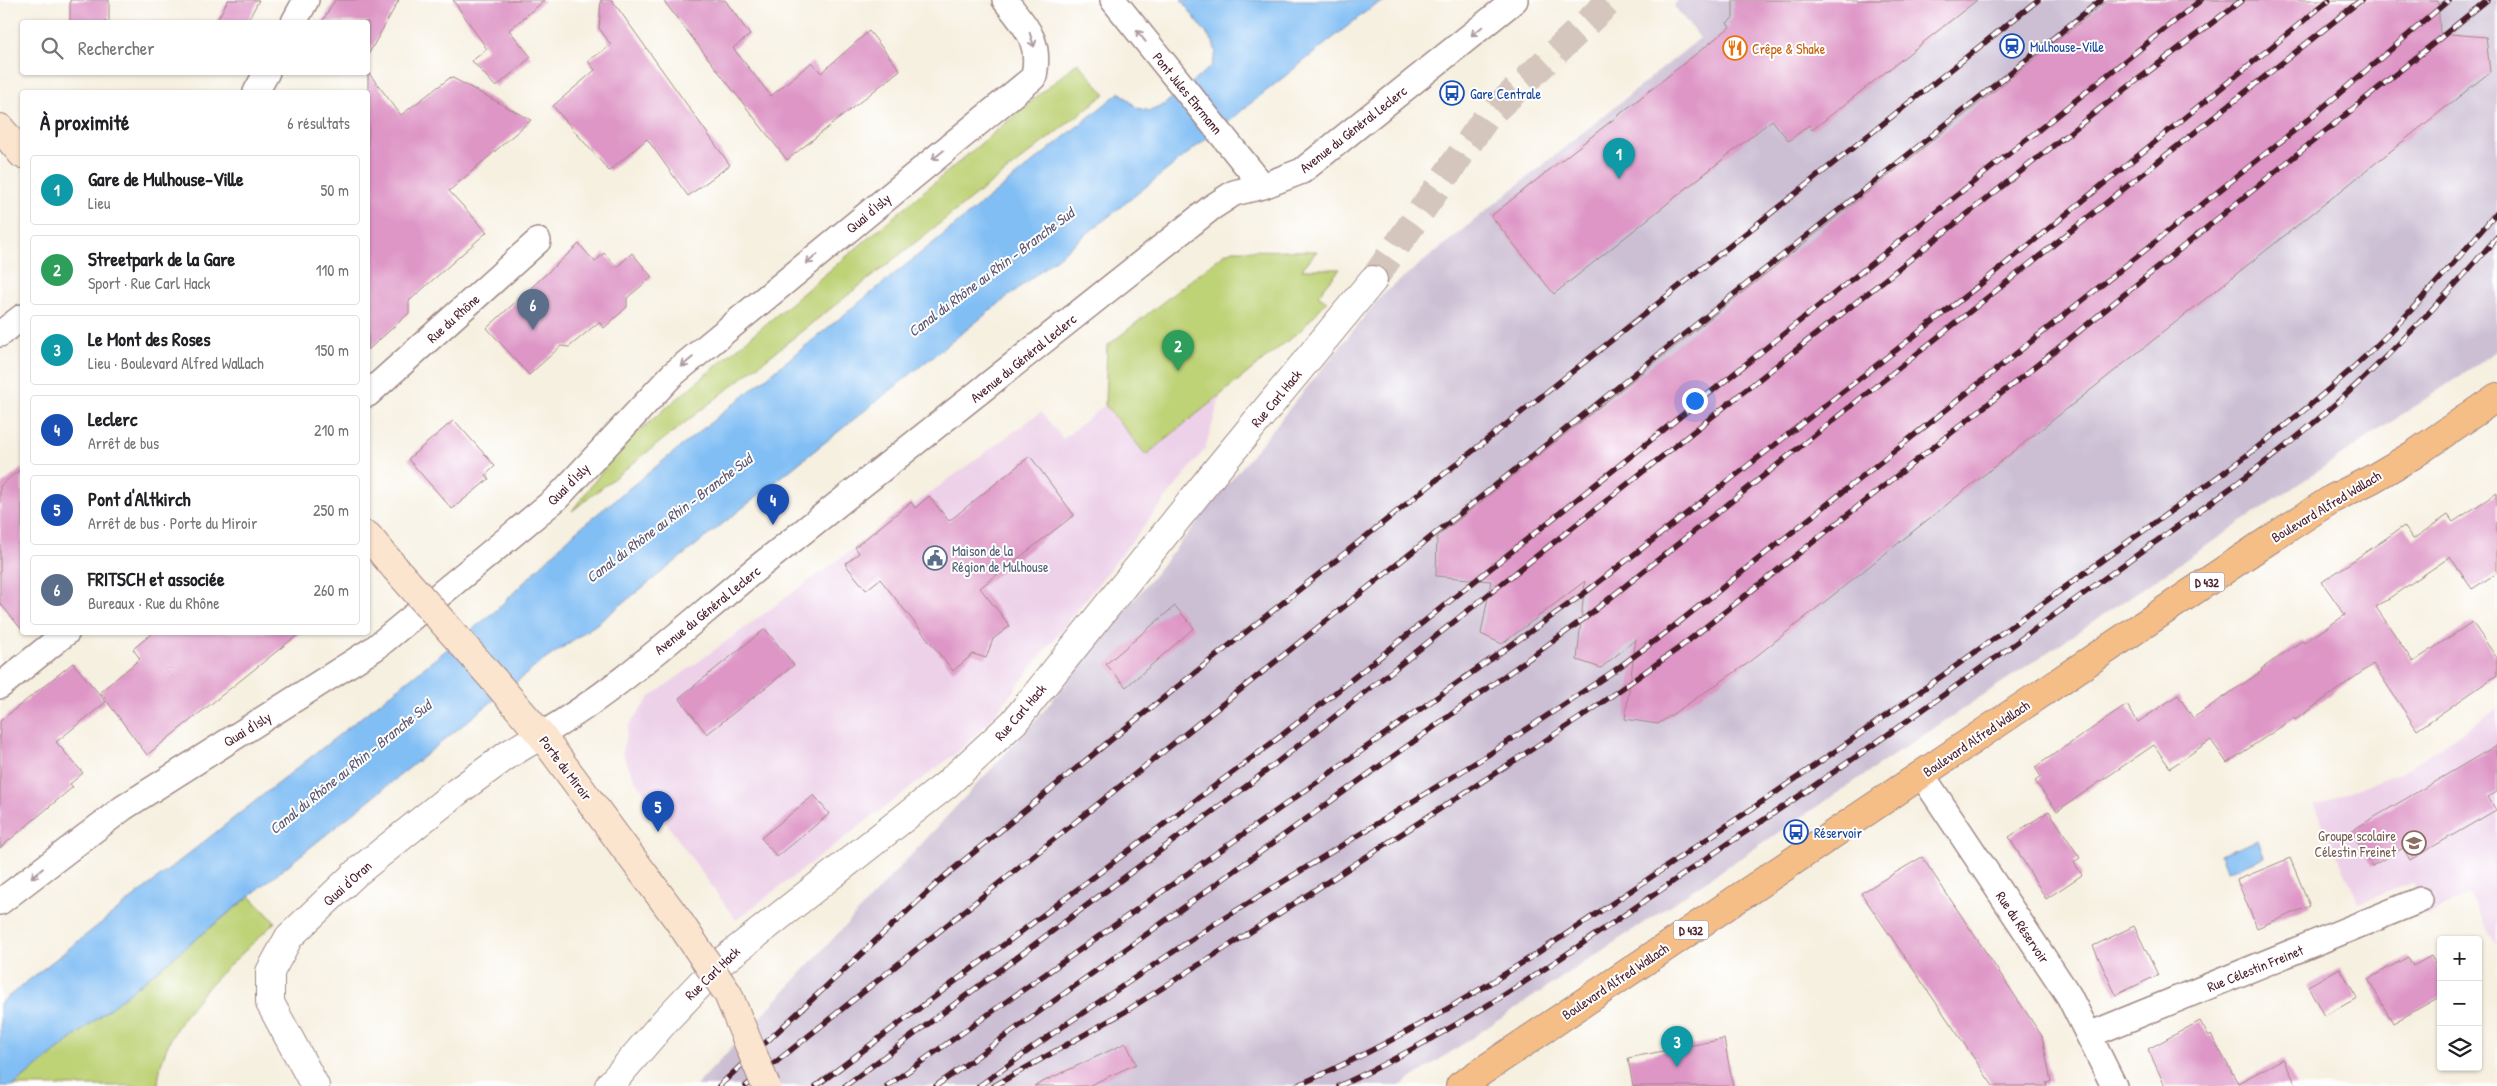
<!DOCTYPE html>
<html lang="fr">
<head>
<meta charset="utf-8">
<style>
	body { margin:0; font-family:"Patrick Hand",sans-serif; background:#f2f2f2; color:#202124 }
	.controls { position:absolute; right:15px; bottom:15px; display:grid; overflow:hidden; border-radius:5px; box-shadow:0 1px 4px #0004 }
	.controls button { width:45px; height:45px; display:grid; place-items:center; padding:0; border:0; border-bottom:1px solid #e0e0e0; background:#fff; color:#202124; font:25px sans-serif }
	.you { position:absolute; left:1694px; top:400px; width:18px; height:18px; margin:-12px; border:4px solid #fff; border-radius:50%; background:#1a73e8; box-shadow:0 0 0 8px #1a73e833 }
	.badge { display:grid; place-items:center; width:32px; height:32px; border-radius:50%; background:#b5179e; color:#fff; font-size:16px; font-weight:700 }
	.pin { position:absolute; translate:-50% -41px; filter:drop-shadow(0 1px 2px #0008) }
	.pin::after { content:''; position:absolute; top:26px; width:18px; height:15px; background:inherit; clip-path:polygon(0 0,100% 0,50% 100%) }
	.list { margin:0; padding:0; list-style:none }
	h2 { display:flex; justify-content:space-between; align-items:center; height:65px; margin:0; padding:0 20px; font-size:21px }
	h2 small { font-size:16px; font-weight:400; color:#757577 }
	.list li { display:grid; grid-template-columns:32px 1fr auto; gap:15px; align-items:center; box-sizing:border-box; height:70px; margin:0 10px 10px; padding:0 10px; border:1px solid #e0e0e0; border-radius:5px }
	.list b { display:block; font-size:19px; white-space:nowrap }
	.list p { margin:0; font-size:16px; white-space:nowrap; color:#757577 }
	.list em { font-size:16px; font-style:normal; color:#757577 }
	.icon { flex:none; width:28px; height:28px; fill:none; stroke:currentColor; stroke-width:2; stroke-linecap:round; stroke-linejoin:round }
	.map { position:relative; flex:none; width:2497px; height:1086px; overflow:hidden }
	.search { position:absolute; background:#fff; box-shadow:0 1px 4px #0004; left:20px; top:20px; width:350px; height:55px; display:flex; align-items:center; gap:12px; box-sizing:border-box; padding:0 18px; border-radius:5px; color:#757577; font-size:19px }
	.panel { position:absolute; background:#fff; box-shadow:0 1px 4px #0004; left:20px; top:90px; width:350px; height:545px; border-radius:5px }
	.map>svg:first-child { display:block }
	.built { fill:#edd1e9 }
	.industrial { fill:#ccbfd4 }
	.green { fill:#bed276; stroke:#847850 }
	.water { fill:#81bef4; stroke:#666e90 }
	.building { fill:#de96c6 }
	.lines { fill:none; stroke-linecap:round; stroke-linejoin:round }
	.tertiary-tunnel { stroke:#d4c6bc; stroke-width:28; stroke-dasharray:28 14; stroke-linecap:butt }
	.minor-casing { stroke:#a08886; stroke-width:28 }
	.tertiary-casing { stroke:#a08886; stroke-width:30 }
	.secondary-casing { stroke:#a08886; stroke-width:30 }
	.primary-casing { stroke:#a08886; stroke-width:30 }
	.minor { stroke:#fff; stroke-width:25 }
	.tertiary { stroke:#fff; stroke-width:28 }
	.secondary { stroke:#fbe5cf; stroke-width:28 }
	.primary { stroke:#f6be87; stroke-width:28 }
	.rail-casing { stroke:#4a1f2b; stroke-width:5.5 }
	.rail { stroke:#fff; stroke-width:4; stroke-dasharray:11; stroke-linecap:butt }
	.secondary-bridge-casing { stroke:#a08886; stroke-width:30; stroke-linecap:butt }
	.secondary-bridge { stroke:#fbe5cf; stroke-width:28 }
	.oneway { stroke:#ae9aa0 }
	.labels { text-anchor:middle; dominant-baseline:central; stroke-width:4; stroke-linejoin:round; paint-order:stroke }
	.shield { fill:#fff; stroke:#80626b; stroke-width:1 }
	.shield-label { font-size:12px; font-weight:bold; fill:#4a1f2b }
	.transit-label { font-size:14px; fill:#164399; stroke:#fff; text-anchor:start }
	.food-label { font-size:14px; fill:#c56008; stroke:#fff; text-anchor:start }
	.street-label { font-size:14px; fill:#4a1f2b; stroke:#fff }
	.service-label { font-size:14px; fill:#4e5e75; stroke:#fff; text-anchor:start }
	.education-label { font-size:14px; fill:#785e54; stroke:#fff; text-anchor:end }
	.water-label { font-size:15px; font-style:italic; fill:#5d5771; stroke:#fff }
</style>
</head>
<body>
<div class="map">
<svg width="2497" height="1086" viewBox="0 0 2497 1086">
	<rect width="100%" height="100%" fill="#fff"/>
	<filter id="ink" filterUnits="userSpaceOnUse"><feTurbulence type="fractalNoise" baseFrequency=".02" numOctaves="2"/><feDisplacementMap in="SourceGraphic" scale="10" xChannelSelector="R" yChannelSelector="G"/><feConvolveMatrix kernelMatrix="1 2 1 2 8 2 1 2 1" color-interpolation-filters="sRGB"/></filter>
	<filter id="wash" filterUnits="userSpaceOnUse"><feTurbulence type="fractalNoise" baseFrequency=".0096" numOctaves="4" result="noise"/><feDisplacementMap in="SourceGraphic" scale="20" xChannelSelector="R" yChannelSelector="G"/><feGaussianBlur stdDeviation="1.12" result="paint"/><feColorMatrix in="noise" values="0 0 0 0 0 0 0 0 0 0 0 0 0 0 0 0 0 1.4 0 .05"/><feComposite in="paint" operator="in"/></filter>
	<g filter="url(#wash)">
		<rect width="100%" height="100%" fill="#f6f0e0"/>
		<path class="built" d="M 1221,395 L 1205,449 L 991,719 L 964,747 L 736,920 L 634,778 L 622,752 L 629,725 L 650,697 L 1041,412 L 1063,439 L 1105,405 L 1146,455 Z
			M 2497,709 L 2497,945 L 2468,894 L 2427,916 L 2413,882 L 2359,903 L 2314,805 L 2404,771 Z"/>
		<path class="industrial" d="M 1678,0 L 2497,0 L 2497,351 L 1400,1086 L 696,1086 L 1032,725 L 1382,295 L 1700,38 L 1674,6 Z"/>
		<path class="green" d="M 1078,62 L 1105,94 L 572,511 L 622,445 Z
			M 1233,250 L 1317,251 L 1302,269 L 1340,269 L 1318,295 L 1327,301 L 1302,329 L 1146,455 L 1105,405 L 1107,346 L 1224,254 Z
			M 250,896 L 275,922 C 230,967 161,1018 158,1086 L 13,1086 Z"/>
		<path class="water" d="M 1181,0 L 1388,0 L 1373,6 L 598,623 L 540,663 L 13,1086 L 0,1086 L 0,1003 L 493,613 L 575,532 L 1120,92 L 1137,108 L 1150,111 L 1162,106 L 1211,67 L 1216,53 L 1213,42 Z
			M 2258,840 L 2264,857 L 2227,872 L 2220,855 Z"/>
		<g id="blocks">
			<path class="building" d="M 70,0 L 109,0 L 109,22 L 70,22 Z
				M 228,0 L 259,0 L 247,22 L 216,22 Z
				M 335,0 L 399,0 L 368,55 L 368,22 L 322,22 Z
				M 453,0 L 545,0 L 509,30 L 531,57 L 496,87 L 472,61 L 487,49 Z
				M 601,0 L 612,0 L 730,165 L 688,196 L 647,139 L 609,171 L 553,106 L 595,70 L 588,61 L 611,45 L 599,28 Z
				M 663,0 L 725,0 L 750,35 L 733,48 L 771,96 L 812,62 L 821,73 L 869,31 L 900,70 L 787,160 Z
				M 1733,0 L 1977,0 L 1812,130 L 1809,125 L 1789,141 L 1772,120 L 1554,294 L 1491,216 L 1730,27 L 1727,23 L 1733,18 Z
				M 2108,0 L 2438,0 L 2440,33 L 2486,37 L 2490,72 L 1744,666 L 1658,724 L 1625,719 L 1636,639 L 1601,668 L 1577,660 L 1585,581 L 1502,644 L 1481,634 L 1491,581 L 1436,576 L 1437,537 Z
				M 368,72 L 401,115 L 451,77 L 531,120 L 449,191 L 487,232 L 409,301 L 409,313 L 368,350 Z
				M 579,244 L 595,262 L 604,253 L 617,267 L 632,253 L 652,277 L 627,298 L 627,307 L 604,328 L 599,322 L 569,347 L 561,346 L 529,375 L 487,328 Z
				M 454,420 L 495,466 L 486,475 L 489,479 L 452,509 L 408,459 Z
				M 1030,456 L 1074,515 L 980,588 L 1010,626 L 993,639 L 986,658 L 973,654 L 953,671 L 880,579 L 866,590 L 845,564 L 859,553 L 855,547 L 911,502 L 915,508 L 929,496 L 949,521 Z
				M 22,468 L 22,630 L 0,603 L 0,486 Z
				M 2497,493 L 2497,573 L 2472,589 L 2450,557 L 2376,607 L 2413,662 L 2472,622 L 2497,658 L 2497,675 L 2417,730 L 2373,664 L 2295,720 L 2294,718 L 2227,763 L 2211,740 L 2170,768 L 2154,745 L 2057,811 L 2035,781 L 2041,777 L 2035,767 L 2127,705 L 2138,722 L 2178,695 L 2193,718 L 2262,671 L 2261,669 L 2302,641 L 2304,643 L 2345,615 L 2322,582 L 2404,526 L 2413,539 L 2448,515 L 2453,522 Z
				M 1175,606 L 1194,628 L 1126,687 L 1106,664 Z
				M 765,629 L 794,665 L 707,734 L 679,698 Z
				M 154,632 L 301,632 L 147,755 L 100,692 L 140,659 L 133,649 Z
				M 73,663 L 106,702 L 56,742 L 83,773 L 70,784 L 73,787 L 0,848 L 0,721 Z
				M 2497,745 L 2497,792 L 2488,797 L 2496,810 L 2410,860 L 2403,848 L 2372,866 L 2351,831 Z
				M 814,795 L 829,814 L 777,857 L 761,838 Z
				M 2049,811 L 2080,858 L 2074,862 L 2082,875 L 2046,899 L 2009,837 Z
				M 1922,857 L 2042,1036 L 2051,1082 L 2046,1083 L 2047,1086 L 1993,1086 L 1861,893 Z
				M 2290,858 L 2310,906 L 2257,928 L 2237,880 Z
				M 2134,926 L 2158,975 L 2116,995 L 2093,946 Z
				M 2431,956 L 2441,972 L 2441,996 L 2393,1023 L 2368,979 L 2408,957 L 2413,966 Z
				M 2340,968 L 2357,998 L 2324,1016 L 2308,986 Z
				M 2200,1021 L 2209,1037 L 2211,1035 L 2238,1083 L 2283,1059 L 2297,1086 L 2165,1086 L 2148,1049 Z
				M 1724,1039 L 1733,1086 L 1633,1086 L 1628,1058 Z
				M 1126,1043 L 1136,1064 L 1088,1086 L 1034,1086 Z"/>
		</g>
	</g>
	<g filter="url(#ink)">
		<use href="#blocks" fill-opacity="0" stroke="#a08886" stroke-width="1"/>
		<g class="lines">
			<path class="tertiary-tunnel" d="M 1373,280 L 1486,118 L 1611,0"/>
			<g class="minor-casing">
				<path id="minor" d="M 1113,0 L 1263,186
					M 294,22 L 306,0
					M 256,92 L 267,72
					M 0,334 L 22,317
					M 368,394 L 538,241
					M 0,686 L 67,632
					M 541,735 C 621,688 689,623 761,565 C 910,446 1061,328 1211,208 L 1234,193 L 1263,186 L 1302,171 L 1515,0
					M 1922,775 L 2069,996 L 2114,1086
					M 0,902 L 123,808 L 375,648 L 557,498 L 672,375 L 1034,77 C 1041,39 1026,28 1005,0
					M 2089,1035 L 2420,900"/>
			</g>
			<g class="tertiary-casing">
				<path id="tertiary" d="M 315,1086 L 270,1003 L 270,972 L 289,937 L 356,873 L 458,791 L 509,754 L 541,735
					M 609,1086 L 665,1021 L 720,963 L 946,785 L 1014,722 L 1218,468 L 1373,280"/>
			</g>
			<g class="secondary-casing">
				<path id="secondary" d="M 0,128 L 22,154
					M 368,536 L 395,568
					M 494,680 L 541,735 L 678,920"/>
			</g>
			<g class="primary-casing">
				<path id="primary" d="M 1460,1086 L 2260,546 L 2332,499 L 2372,479 L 2413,455 L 2497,397"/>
			</g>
			<use href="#minor" class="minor"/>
			<use href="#tertiary" class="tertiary"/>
			<use href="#secondary" class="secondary"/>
			<use href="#primary" class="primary"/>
			<g class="rail-casing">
				<path id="rail" d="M 719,1086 L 945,876 L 1112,739 L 2038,0
					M 746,1086 L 2101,0
					M 816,1086 L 1281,736 L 2201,0
					M 845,1086 L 1256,779 L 2102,107 L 2242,0
					M 887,1086 L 1586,592 L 1982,283 L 2329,0
					M 936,1086 L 1585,618 L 2361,0
					M 979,1086 L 1059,1029 L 1213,925 L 1491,753 L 1614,671 L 1673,627 L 1947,409 L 2321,109 L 2449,0
					M 994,1086 L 1126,1011 L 1238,940 L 1580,718 L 1679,648 L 2046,358 L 2487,0
					M 1296,1086 C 1457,1017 1599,911 1744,814 C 1856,738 1965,660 2075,580 C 2175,507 2281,437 2371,351 C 2416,308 2457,260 2497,212
					M 1339,1086 C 1479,1022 1605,927 1732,841 C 1859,757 1982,668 2105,578 C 2171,530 2240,484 2303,432 C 2374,373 2437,307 2497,237"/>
			</g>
			<use href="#rail" class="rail"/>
			<g class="secondary-bridge-casing">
				<path id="secondary-bridge" d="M 395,568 L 494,680
					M 678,920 L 728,994 L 766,1086"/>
			</g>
			<use href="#secondary-bridge" class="secondary-bridge"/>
		</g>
		<defs><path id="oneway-shaft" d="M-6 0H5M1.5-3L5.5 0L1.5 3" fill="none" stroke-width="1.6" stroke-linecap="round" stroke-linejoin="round" transform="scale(1.25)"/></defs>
		<g class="oneway">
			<use href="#oneway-shaft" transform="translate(1477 31) rotate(141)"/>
			<use href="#oneway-shaft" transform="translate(1141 36) rotate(-129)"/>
			<use href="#oneway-shaft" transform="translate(1032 40) rotate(72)"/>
			<use href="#oneway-shaft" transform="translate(938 155) rotate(141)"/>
			<use href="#oneway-shaft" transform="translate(812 259) rotate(140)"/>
			<use href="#oneway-shaft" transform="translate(687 362) rotate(140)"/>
			<use href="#oneway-shaft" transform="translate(37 873) rotate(142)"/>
		</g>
	</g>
	<defs>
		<g id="station-ring" transform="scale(1.25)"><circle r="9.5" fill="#fff" stroke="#1a4fb4" stroke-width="1.5"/><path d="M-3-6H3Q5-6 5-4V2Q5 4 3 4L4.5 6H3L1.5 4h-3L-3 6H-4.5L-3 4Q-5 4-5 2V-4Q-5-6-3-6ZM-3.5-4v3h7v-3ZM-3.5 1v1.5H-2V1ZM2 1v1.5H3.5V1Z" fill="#1a4fb4"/></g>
		<g id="restaurant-ring" transform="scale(1.25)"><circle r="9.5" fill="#fff" stroke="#e8710a" stroke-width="1.5"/><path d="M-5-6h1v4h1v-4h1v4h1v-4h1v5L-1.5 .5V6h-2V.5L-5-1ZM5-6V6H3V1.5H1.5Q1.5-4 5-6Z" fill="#e8710a"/></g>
		<g id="bus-ring" transform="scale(1.25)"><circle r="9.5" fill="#fff" stroke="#1a4fb4" stroke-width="1.5"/><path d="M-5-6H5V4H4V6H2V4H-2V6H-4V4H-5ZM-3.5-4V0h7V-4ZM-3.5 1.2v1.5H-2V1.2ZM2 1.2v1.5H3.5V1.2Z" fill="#1a4fb4"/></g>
		<g id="civic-ring" transform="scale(1.25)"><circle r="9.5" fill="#fff" stroke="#5c6f8a" stroke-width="1.5"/><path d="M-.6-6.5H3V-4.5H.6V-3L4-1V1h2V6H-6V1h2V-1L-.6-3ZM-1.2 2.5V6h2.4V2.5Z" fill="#5c6f8a"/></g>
		<g id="school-ring" transform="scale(1.25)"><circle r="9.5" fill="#fff" stroke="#8d6e63" stroke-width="1.5"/><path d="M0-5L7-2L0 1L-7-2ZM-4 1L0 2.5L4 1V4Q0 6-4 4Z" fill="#8d6e63"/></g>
	</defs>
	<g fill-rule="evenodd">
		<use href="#station-ring" x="2012" y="46"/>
		<use href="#restaurant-ring" x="1735" y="48"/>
		<use href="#bus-ring" x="1452" y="93"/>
		<use href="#civic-ring" x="935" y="558"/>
		<use href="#bus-ring" x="1796" y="832"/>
		<use href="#school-ring" x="2414" y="843"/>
	</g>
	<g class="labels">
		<g class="shield">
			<rect x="2189.5" y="572.5" width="35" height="19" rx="4"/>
			<rect x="1673.5" y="920.5" width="35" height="19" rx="4"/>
		</g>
		<g class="shield-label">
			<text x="2207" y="582">D 432</text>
			<text x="1691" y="930">D 432</text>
		</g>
		<g class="transit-label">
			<text x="2030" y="46">Mulhouse-Ville</text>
			<text x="1470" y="93">Gare Centrale</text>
			<text x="1814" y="832">Réservoir</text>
		</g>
		<g class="food-label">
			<text x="1752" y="48">Crêpe &amp; Shake</text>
		</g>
		<g class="street-label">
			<text transform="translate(1188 93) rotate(51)">Pont Jules Ehrmann</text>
			<text transform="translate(1353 129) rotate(-38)">Avenue du Général Leclerc</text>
			<text transform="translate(868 213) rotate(-40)">Quai d'Isly</text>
			<text transform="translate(453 318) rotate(-42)">Rue du Rhône</text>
			<text transform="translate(1023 358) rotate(-39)">Avenue du Général Leclerc</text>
			<text transform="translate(1276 398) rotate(-50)">Rue Carl Hack</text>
			<text transform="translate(568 484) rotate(-45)">Quai d'Isly</text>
			<text transform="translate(2326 506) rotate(-31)">Boulevard Alfred Wallach</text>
			<text transform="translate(707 610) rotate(-39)">Avenue du Général Leclerc</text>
			<text transform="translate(1020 712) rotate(-49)">Rue Carl Hack</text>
			<text transform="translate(247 729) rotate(-32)">Quai d'Isly</text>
			<text transform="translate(1976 738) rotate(-34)">Boulevard Alfred Wallach</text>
			<text transform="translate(566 768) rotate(53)">Porte du Miroir</text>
			<text transform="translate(347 883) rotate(-42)">Quai d'Oran</text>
			<text transform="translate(2023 927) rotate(56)">Rue du Réservoir</text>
			<text transform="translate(2255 968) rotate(-22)">Rue Célestin Freinet</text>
			<text transform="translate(712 973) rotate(-44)">Rue Carl Hack</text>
			<text transform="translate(1615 981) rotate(-34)">Boulevard Alfred Wallach</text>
		</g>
		<g class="service-label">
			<text x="952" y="550">Maison de la<tspan x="952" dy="16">Région de Mulhouse</tspan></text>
		</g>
		<g class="education-label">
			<text x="2396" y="835">Groupe scolaire<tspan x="2396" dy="16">Célestin Freinet</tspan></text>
		</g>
		<g class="water-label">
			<text transform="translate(991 272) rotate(-37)">Canal du Rhône au Rhin - Branche Sud</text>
			<text transform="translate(669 518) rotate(-37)">Canal du Rhône au Rhin - Branche Sud</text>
			<text transform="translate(350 767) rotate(-39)">Canal du Rhône au Rhin - Branche Sud</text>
		</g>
	</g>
</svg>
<div class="controls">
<button>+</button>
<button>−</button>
<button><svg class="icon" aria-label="layers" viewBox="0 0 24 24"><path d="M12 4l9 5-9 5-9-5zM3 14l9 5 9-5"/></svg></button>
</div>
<div class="you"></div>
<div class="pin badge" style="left:1619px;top:179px;background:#0f9aa8">1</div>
<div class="pin badge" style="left:1178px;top:371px;background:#2e9e5b">2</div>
<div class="pin badge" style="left:1677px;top:1067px;background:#0f9aa8">3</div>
<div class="pin badge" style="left:773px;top:525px;background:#1a4fb4">4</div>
<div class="pin badge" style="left:658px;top:832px;background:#1a4fb4">5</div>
<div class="pin badge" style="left:533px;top:330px;background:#5c6f8a">6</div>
<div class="search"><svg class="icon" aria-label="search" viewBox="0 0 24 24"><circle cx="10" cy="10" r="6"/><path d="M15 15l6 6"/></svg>Rechercher</div>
<section class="panel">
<h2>À proximité<small>6 résultats</small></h2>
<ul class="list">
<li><span class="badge" style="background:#0f9aa8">1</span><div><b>Gare de Mulhouse-Ville</b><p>Lieu</p></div><em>50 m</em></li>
<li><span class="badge" style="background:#2e9e5b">2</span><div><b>Streetpark de la Gare</b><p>Sport · Rue Carl Hack</p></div><em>110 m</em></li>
<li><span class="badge" style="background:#0f9aa8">3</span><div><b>Le Mont des Roses</b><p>Lieu · Boulevard Alfred Wallach</p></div><em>150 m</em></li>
<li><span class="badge" style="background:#1a4fb4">4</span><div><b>Leclerc</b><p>Arrêt de bus</p></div><em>210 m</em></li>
<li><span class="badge" style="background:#1a4fb4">5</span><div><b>Pont d'Altkirch</b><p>Arrêt de bus · Porte du Miroir</p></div><em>250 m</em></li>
<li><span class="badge" style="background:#5c6f8a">6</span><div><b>FRITSCH et associée</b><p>Bureaux · Rue du Rhône</p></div><em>260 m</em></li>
</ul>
</section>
</div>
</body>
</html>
